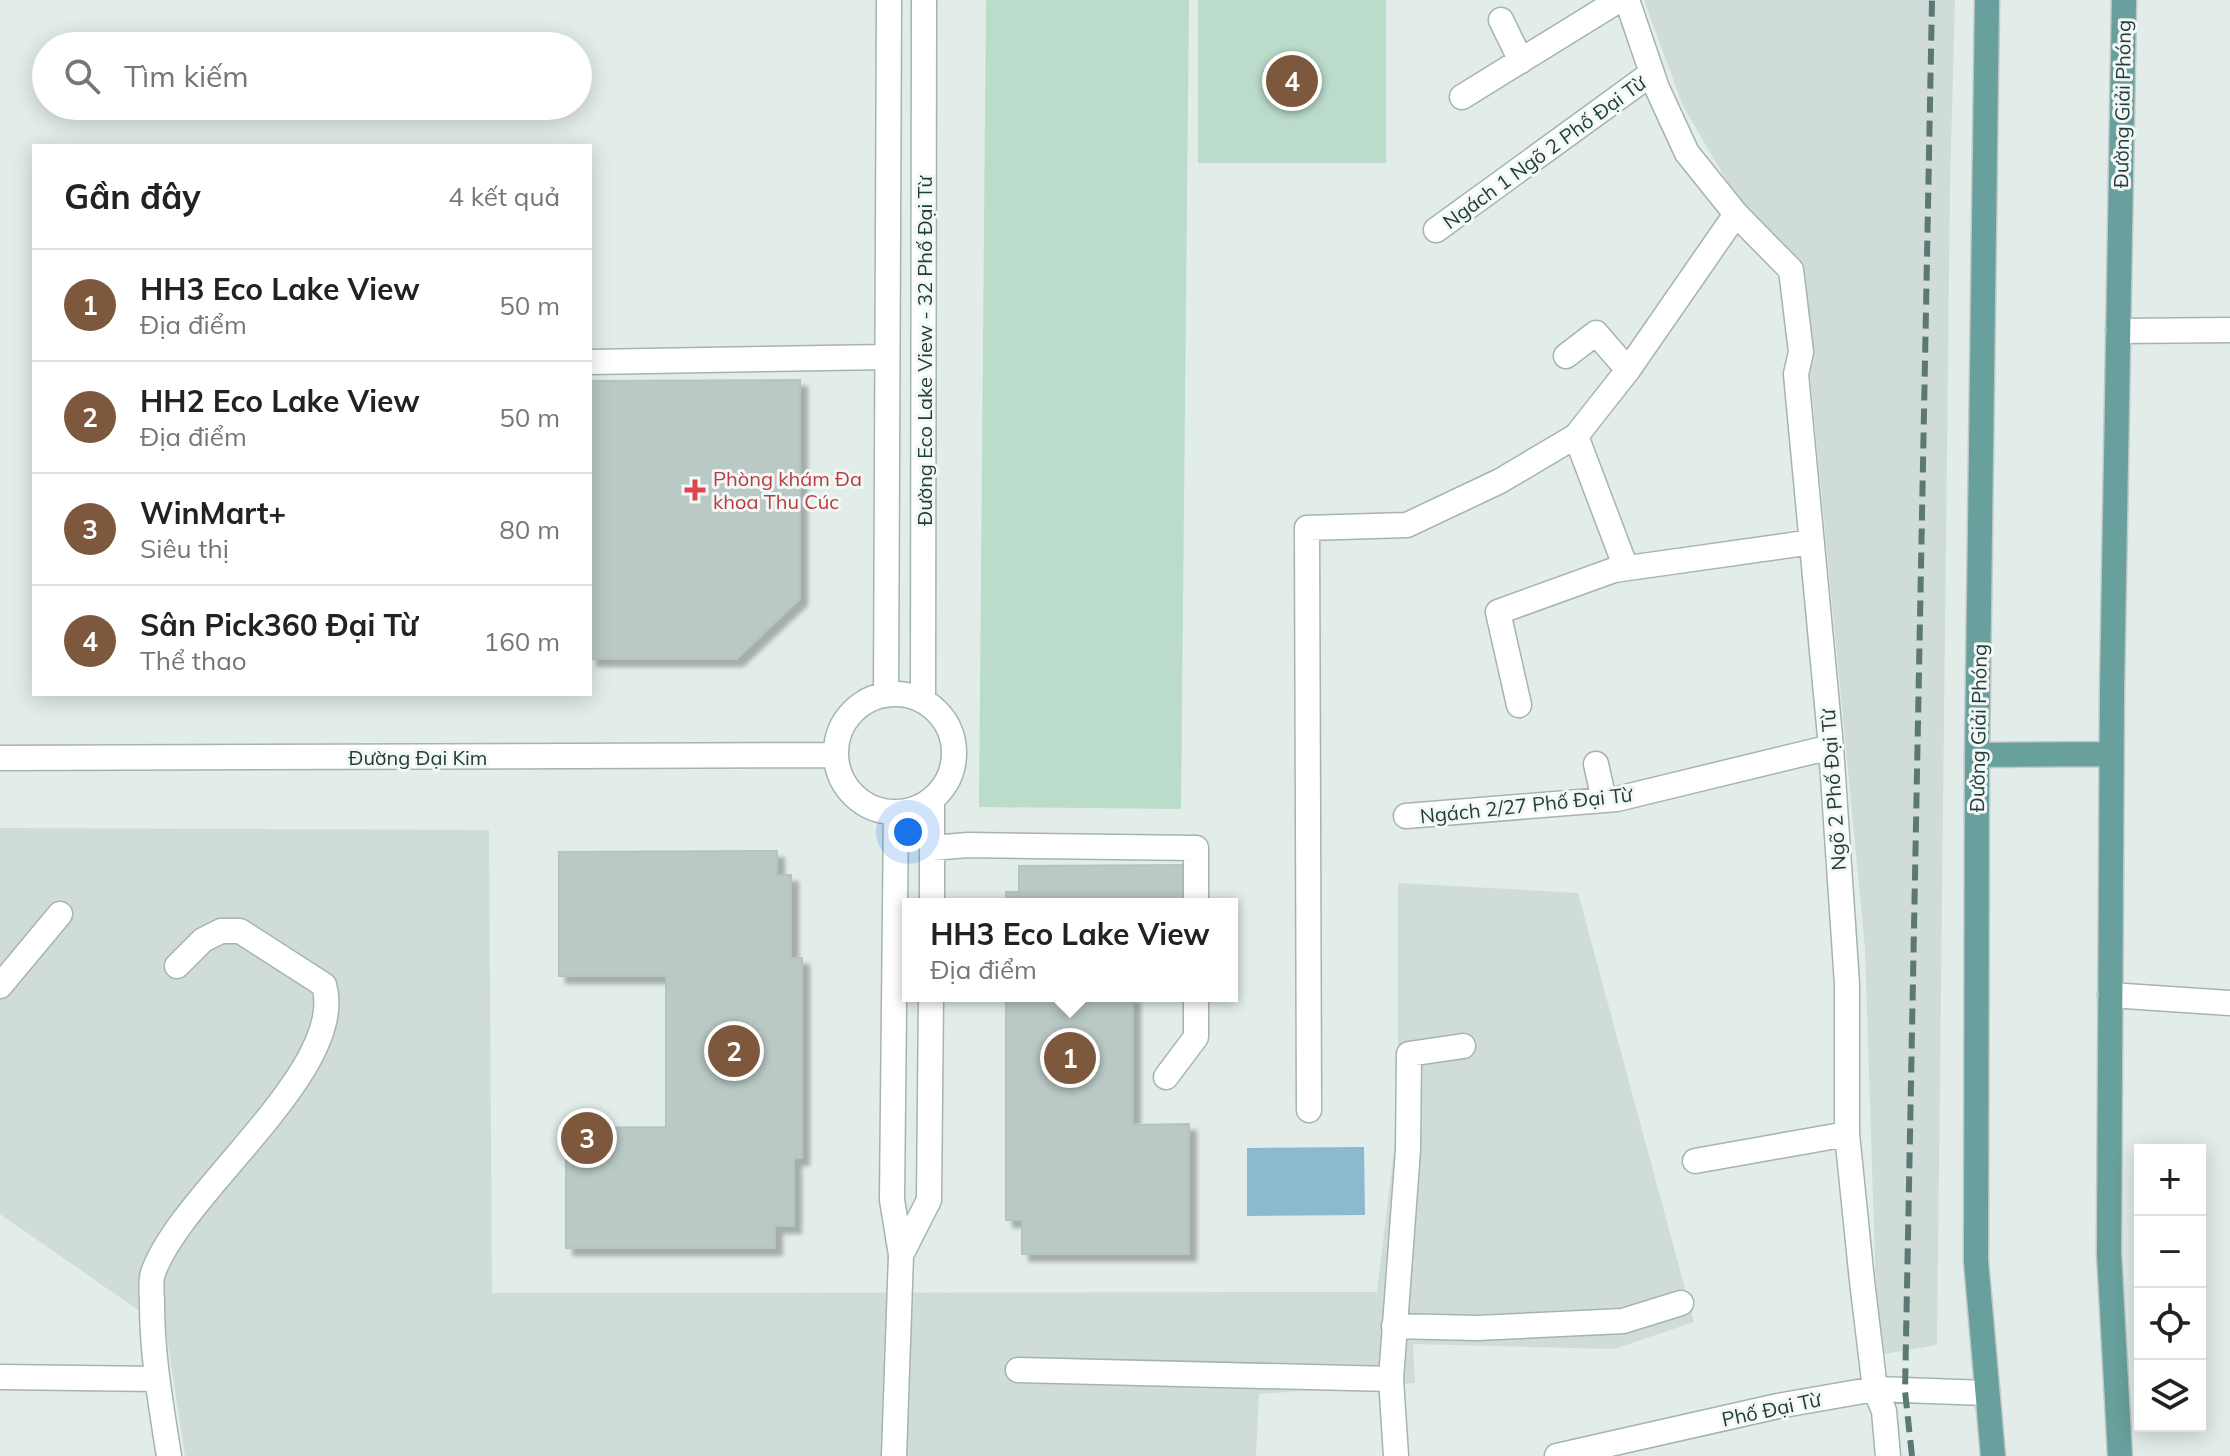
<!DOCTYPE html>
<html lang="vi">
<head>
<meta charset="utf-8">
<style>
	body { margin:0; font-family:Mulish,sans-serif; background:#f2f2f2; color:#222 }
	.controls { position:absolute; right:24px; bottom:24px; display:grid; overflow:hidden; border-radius:0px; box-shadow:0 4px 20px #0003 }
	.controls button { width:72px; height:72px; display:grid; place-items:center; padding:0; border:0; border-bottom:2px solid #e0e0e0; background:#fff; color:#222; font:40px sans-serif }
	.you { position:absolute; left:908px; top:832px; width:28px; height:28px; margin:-20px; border:6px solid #fff; border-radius:50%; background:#1a73e8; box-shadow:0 0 0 12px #1a73e833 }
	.badge { display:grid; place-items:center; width:52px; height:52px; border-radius:50%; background:#7e583c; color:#fff; font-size:26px; font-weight:700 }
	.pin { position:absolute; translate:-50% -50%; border:4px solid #fff; box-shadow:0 2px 8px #0006 }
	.popup { position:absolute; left:902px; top:898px; width:336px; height:104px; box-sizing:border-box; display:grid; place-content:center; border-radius:0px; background:#fff; filter:drop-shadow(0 2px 6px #0005); font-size:26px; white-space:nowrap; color:#767676 }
	.popup b { font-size:30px; color:#222 }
	.popup::after { content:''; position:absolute; left:50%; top:100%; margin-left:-16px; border:16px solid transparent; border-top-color:#fff }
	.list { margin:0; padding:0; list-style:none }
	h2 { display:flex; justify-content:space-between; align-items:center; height:104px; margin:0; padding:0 32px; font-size:34px }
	h2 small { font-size:26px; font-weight:400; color:#767676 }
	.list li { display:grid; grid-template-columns:52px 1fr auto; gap:24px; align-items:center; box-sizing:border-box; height:112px; padding:0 32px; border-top:2px solid #e0e0e0 }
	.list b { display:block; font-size:30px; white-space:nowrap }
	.list p { margin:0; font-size:26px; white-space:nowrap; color:#767676 }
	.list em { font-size:26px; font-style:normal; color:#767676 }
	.icon { flex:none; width:44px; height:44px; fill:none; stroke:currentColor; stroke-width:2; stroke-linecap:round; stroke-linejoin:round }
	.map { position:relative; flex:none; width:2230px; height:1456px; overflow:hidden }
	.search { position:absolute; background:#fff; box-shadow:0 4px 20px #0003; left:32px; top:32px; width:560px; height:88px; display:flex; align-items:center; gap:20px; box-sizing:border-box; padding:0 28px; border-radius:44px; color:#767676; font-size:30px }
	.panel { position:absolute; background:#fff; box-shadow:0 4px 20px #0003; left:32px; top:144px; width:560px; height:552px; border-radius:0px }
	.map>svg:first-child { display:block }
	.built { fill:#d0dcd8 }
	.green { fill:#bbdcca }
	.water { fill:#8bb9d0 }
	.building { fill:#bac9c6; stroke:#b4c5c1; stroke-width:2; filter:url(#shadow) }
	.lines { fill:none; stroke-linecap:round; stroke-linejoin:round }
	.minor-casing { stroke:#a5b4b1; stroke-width:27 }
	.major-casing { stroke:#c1c8c8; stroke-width:27 }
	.minor { stroke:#fff; stroke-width:24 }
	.major { stroke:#67a09c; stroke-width:24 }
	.rail { stroke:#5c7875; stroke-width:6; stroke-dasharray:16 8; stroke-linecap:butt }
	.health-dot { fill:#e0444e; stroke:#f2f8f6; stroke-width:3 }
	.labels { text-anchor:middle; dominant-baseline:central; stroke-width:6; stroke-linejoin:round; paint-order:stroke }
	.street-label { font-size:20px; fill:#223c3a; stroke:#f2f8f6 }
	.health-label { font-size:20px; fill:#be3a42; stroke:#f2f8f6; text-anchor:start }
</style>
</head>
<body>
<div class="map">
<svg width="2230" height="1456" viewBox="0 0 2230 1456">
	<defs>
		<filter id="shadow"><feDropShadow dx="7" dy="7" stdDeviation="2" flood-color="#0004"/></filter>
	</defs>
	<rect width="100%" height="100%" fill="#e2ece9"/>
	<path class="built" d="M 1644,0 L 1955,0 L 1950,184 L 1937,1345 L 1878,1355 L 1865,948 L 1799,259 L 1735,195 L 1683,106 Z
		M 0,828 L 489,830 L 492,1293 L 1377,1292 L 1398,1116 L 1398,883 L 1578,893 L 1694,1322 L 1614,1349 L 1413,1344 L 1415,1383 L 1259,1394 L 1256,1456 L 185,1456 L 165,1325 L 141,1312 L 0,1214 Z"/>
	<path class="green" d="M 986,0 L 1189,0 L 1181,809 L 979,807 Z
		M 1198,0 L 1386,0 L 1386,163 L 1198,163 Z"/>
	<path class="water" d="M 1364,1147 L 1365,1215 L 1247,1216 L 1247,1148 Z"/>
	<path class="building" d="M 800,380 L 800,598 L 736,659 L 590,659 L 590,381 Z
		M 777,851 L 777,875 L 791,875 L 791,958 L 802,958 L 802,1158 L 794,1158 L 794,1226 L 775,1226 L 775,1248 L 566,1248 L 566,1128 L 666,1127 L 666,976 L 559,976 L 559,852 Z
		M 1189,865 L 1189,904 L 1006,904 L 1006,892 L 1019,892 L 1019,866 Z
		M 1006,996 L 1133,996 L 1133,1125 L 1189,1124 L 1189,1254 L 1022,1254 L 1022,1220 L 1006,1220 Z"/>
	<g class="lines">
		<g class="minor-casing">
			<path id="minor" d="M 1627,0 L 1657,88 L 1687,153 L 1736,214 L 1791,270 L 1801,352 L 1796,374 L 1831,747 L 1847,984 L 1847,1134 L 1862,1281 L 1875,1389 L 1884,1411 L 1888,1456
				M 1501,20 L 1521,61
				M 1462,97 L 1619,0
				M 1436,230 L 1652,73
				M 2118,331 L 2230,330
				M 1566,356 L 1596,333 L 1628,370
				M 590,362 L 887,357
				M 1576,436 L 1626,568
				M836 753a59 59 0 1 1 118 0a59 59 0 1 1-118 0Z
				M 886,695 L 889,0
				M 923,701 L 924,0
				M 1519,705 L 1498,612 L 1614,570 L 1812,542
				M 0,758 L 836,755
				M 1596,764 L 1604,800
				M 932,801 L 932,904
				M 1406,816 L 1617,799 L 1831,747
				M 932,848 L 968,845 L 1196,848 L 1196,904
				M 0,986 L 60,914
				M 2110,995 L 2230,1003
				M 1166,1077 L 1196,1037 L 1196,996
				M 1309,1110 L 1307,528 L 1407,525 L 1500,481 L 1576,436 L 1628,370 L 1736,214
				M 1695,1161 L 1847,1134
				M 901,1255 L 929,1200 L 931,996
				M 1394,1326 L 1477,1328 L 1623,1321 L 1681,1303
				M 1018,1370 L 1391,1379
				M 0,1377 L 157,1379
				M 169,1456 C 161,1405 152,1355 152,1304 C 152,1294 150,1282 153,1273 C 181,1192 349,1069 324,985 L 240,931 L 221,931 L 203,940 L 177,966
				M 894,1456 L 901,1255 L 892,1200 L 896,812
				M 1396,1456 L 1391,1379 L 1408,1150 L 1409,1054 L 1463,1046
				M 1557,1456 L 1778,1406 L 1875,1389 L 1987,1393"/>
		</g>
		<g class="major-casing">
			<path id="major" d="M 1987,0 L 1977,755 L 1976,1261 L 1993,1456
				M 1977,755 L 2111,754
				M 2120,1456 L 2109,1253 L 2112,691 L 2124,0"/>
		</g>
		<use href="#minor" class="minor"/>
		<use href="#major" class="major"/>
		<path class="rail" d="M 1912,1456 L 1905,1391 L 1932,0"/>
	</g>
	<path class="health-dot" d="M691 478h8v8h8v8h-8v8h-8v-8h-8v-8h8z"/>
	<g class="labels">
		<g class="street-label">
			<text transform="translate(2122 104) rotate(-89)">Đường Giải Phóng</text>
			<text transform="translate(1544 152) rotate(-36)">Ngách 1 Ngõ 2 Phố Đại Từ</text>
			<text transform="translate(924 351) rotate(-90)">Đường Eco Lake View - 32 Phố Đại Từ</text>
			<text transform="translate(1978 728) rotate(-89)">Đường Giải Phóng</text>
			<text x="418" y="757">Đường Đại Kim</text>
			<text transform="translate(1833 790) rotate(-94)">Ngõ 2 Phố Đại Từ</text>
			<text transform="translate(1526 805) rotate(-6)">Ngách 2/27 Phố Đại Từ</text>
			<text transform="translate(1771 1409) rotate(-12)">Phố Đại Từ</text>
		</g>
		<g class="health-label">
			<text x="713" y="478">Phòng khám Đa<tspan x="713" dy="23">khoa Thu Cúc</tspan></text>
		</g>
	</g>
</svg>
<div class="controls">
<button>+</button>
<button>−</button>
<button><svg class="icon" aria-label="locate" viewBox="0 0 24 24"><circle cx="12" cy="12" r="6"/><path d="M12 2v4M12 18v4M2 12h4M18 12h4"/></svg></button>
<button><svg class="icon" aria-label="layers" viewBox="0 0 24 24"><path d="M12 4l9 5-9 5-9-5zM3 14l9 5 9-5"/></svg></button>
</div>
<div class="you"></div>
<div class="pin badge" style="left:1070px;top:1058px">1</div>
<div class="popup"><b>HH3 Eco Lake View</b>Địa điểm</div>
<div class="pin badge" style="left:734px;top:1051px">2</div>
<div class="pin badge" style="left:587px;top:1138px">3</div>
<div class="pin badge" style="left:1292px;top:81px">4</div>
<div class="search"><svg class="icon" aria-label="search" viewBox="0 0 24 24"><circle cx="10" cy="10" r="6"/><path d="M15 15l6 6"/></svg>Tìm kiếm</div>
<section class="panel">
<h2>Gần đây<small>4 kết quả</small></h2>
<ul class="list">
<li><span class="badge">1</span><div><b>HH3 Eco Lake View</b><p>Địa điểm</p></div><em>50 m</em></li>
<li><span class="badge">2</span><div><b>HH2 Eco Lake View</b><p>Địa điểm</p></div><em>50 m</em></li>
<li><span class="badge">3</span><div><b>WinMart+</b><p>Siêu thị</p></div><em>80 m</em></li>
<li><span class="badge">4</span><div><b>Sân Pick360 Đại Từ</b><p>Thể thao</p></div><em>160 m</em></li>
</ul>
</section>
</div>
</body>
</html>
